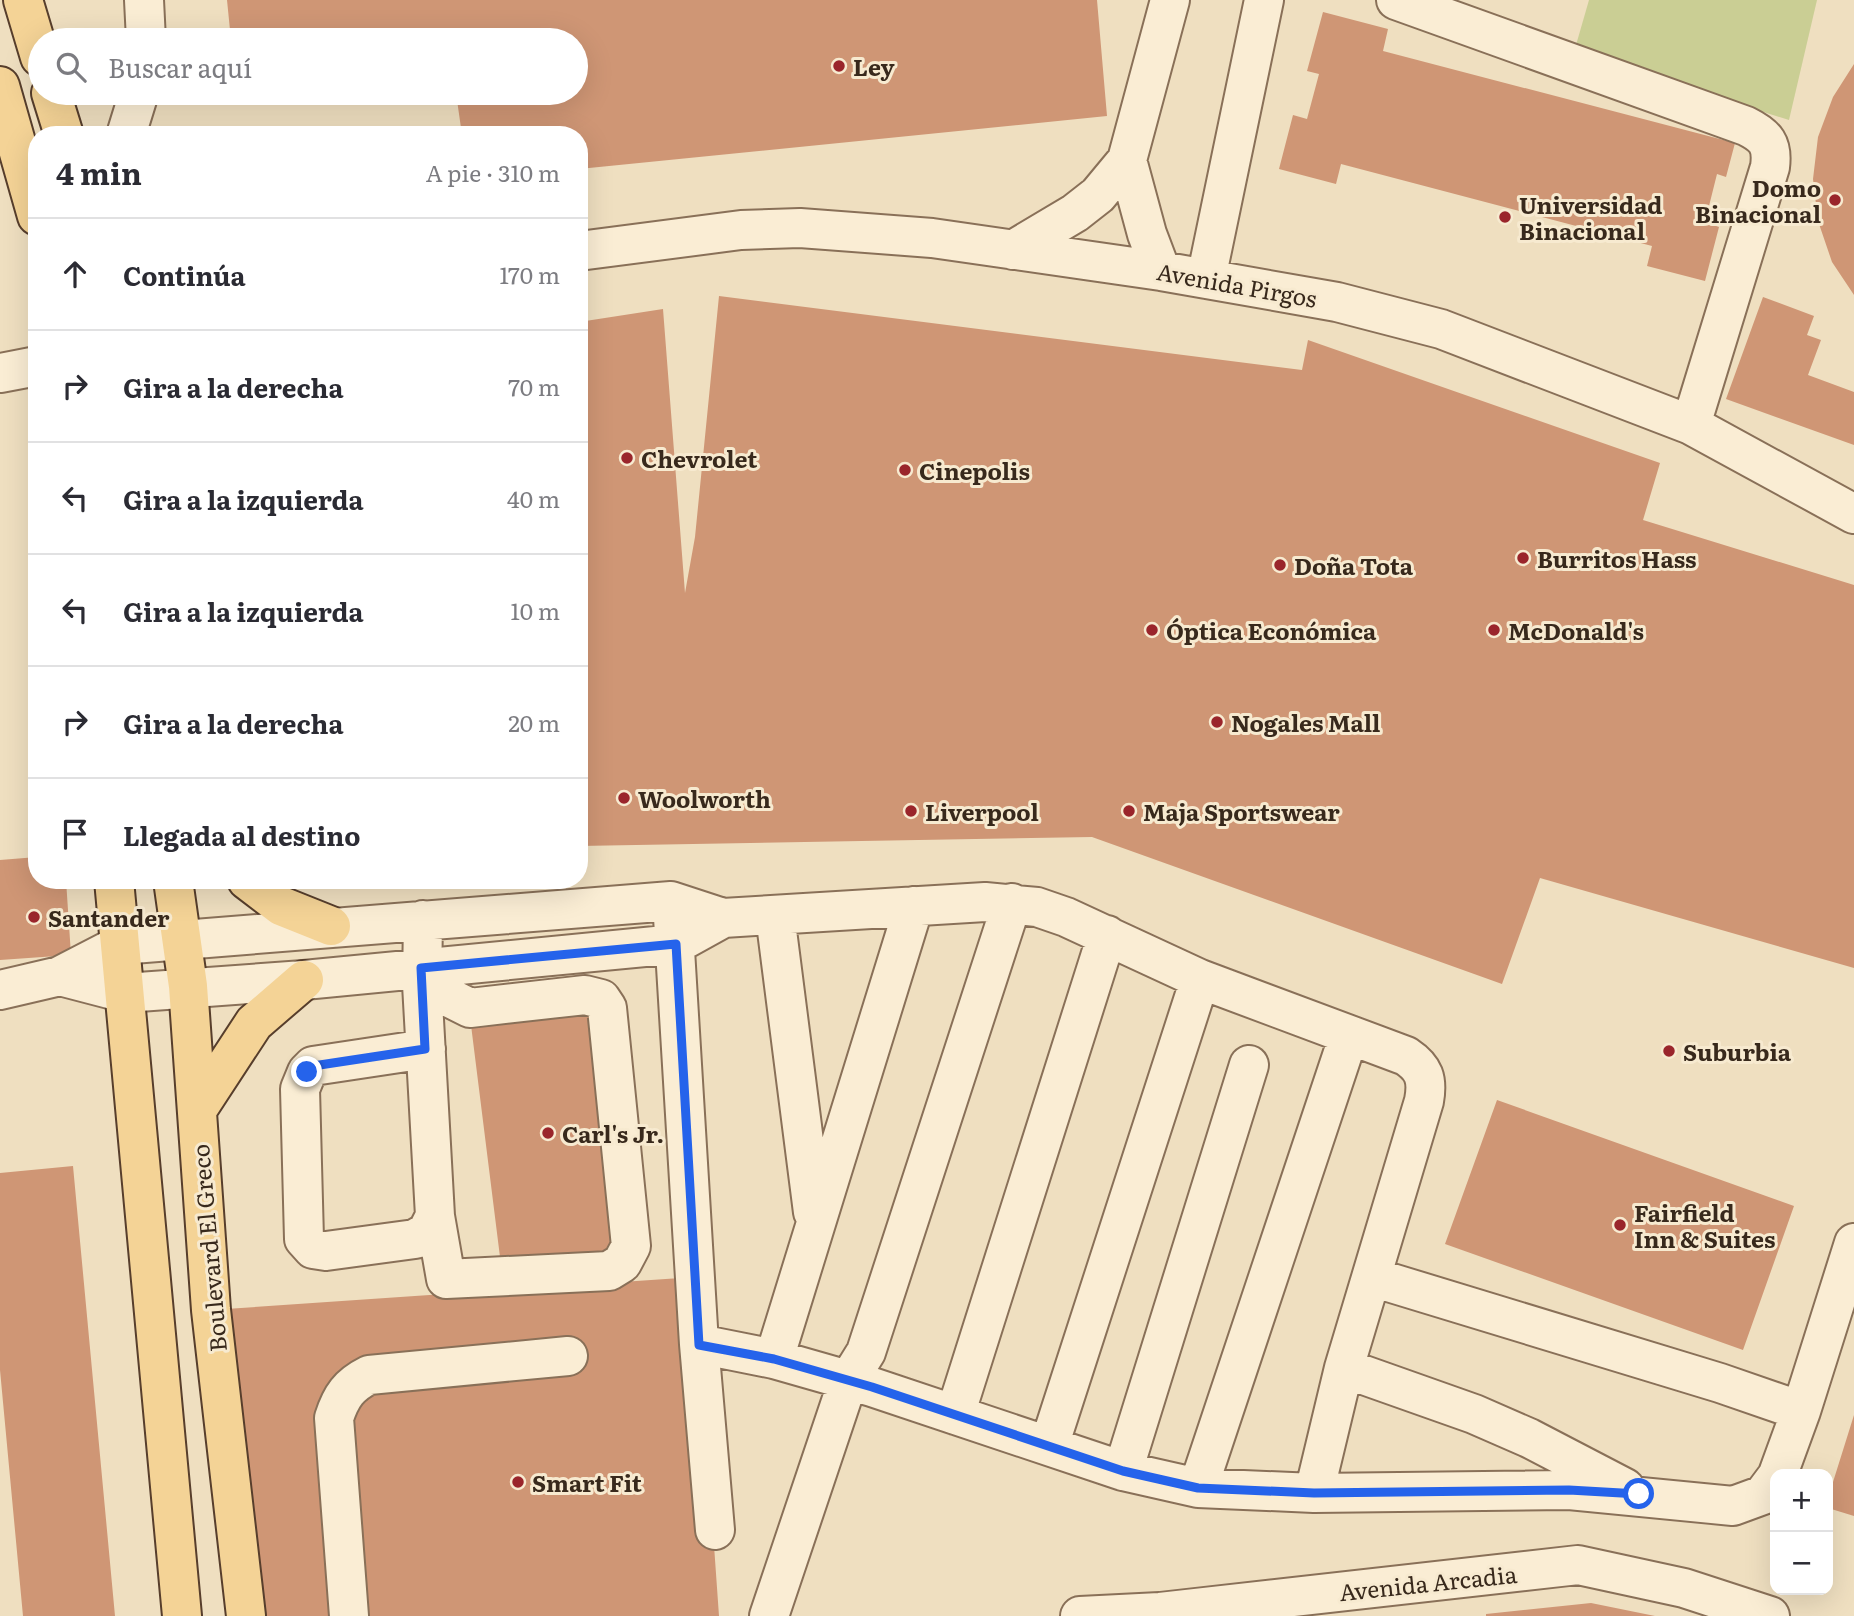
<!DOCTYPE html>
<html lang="es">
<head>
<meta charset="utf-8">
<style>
	body { margin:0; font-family:Literata,serif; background:#f2f2f3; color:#2b2b33 }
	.controls { position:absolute; right:21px; bottom:21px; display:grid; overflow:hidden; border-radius:14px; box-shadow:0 7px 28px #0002 }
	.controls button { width:63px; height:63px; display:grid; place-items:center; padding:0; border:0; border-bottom:2px solid #e1e1e2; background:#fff; color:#2b2b33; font:35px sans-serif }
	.stop { position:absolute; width:21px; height:21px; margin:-16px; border:5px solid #2563eb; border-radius:50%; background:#fff }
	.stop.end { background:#2563eb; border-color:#fff; box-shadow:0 2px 7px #0008 }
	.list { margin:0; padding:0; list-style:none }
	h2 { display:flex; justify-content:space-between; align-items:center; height:91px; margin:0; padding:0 28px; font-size:30px }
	h2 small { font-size:23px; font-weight:400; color:#7c7c81 }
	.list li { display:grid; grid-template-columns:46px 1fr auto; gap:21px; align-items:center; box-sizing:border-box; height:112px; padding:0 28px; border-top:2px solid #e1e1e2 }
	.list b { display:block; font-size:26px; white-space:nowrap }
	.list em { font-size:23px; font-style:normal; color:#7c7c81 }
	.icon { flex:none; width:38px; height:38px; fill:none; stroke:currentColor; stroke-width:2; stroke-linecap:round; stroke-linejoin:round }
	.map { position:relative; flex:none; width:1854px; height:1616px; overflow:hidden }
	.search { position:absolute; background:#fff; box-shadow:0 7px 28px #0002; left:28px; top:28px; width:560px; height:77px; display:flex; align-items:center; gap:18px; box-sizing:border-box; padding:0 24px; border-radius:38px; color:#7c7c81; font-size:26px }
	.panel { position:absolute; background:#fff; box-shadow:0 7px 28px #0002; left:28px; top:126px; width:560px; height:763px; border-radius:28px }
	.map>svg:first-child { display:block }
	.green { fill:#cace94 }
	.building { fill:#cf9675 }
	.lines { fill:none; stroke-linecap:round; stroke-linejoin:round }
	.minor-casing { stroke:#897058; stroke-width:42 }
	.major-casing { stroke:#573e2c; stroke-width:42 }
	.minor { stroke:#faedd4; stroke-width:38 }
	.major { stroke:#f4d396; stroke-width:38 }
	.route { stroke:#2563eb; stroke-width:9 }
	.poi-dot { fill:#9a252b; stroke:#f7ead0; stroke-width:2.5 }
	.labels { text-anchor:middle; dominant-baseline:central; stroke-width:6; stroke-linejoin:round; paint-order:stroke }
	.poi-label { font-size:23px; font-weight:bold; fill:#38291c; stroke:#f7ead0; text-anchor:start }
	.street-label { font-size:23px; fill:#38291c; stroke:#f7ead0 }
</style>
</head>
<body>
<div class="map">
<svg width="1854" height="1616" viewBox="0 0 1854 1616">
	<rect width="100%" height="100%" fill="#efdfc0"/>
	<path class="green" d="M 1589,0 L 1817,0 L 1789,120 L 1574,52 Z"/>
	<path class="building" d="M 227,0 L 1097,0 L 1107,116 L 579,169 L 579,135 L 462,135 L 456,93 L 576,93 L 576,40 L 231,40 Z
		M 1323,12 L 1388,29 L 1383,51 L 1735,143 L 1726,177 L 1717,174 L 1705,222 L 1719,227 L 1705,281 L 1647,266 L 1652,246 L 1341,164 L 1336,184 L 1279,169 L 1293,115 L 1307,119 L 1319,74 L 1307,71 Z
		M 1854,64 L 1854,295 L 1832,262 L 1818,221 L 1813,179 L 1818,137 L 1833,97 Z
		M 719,296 L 1302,370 L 1308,340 L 1660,463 L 1643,520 L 1854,585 L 1854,968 L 1540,878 L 1502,984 L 1092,837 L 579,846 L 579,322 L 663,309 L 685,593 L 695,537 Z
		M 1763,297 L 1814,316 L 1807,335 L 1821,340 L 1808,375 L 1854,392 L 1854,445 L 1726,399 Z
		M 37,857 L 37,880 L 66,880 L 71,955 L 0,960 L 0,860 Z
		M 595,1002 L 625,1249 L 501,1265 L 470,1017 Z
		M 1497,1100 L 1794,1206 L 1743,1350 L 1445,1244 Z
		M 73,1166 L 115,1616 L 23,1616 L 0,1370 L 0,1173 Z
		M 695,1277 L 719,1616 L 245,1616 L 211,1310 Z
		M 1854,1415 L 1854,1516 L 1828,1508 L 1828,1498 Z
		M 1591,1603 L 1655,1616 L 1486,1616 L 1486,1614 Z"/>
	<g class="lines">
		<g class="minor-casing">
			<path id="minor" d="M 144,0 L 146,40
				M 1396,0 L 1746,126 C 1766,136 1773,144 1770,167 L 1691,425
				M 126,135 L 139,93
				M 1127,160 L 1147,234 L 1161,271
				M 1013,250 L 1075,213 L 1098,195 L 1127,160 L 1170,0
				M 579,251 L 741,230 L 800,228 L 932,238 L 1161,271 L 1337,302 L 1441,329 L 1691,425 L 1854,514
				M 1206,279 L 1264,0
				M 0,373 L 37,366
				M 775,915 L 813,1212
				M 673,917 L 699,1344 L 715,1530
				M 423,920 L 422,984 L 435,1216 L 427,1232 L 415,1239 L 326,1251 L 313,1249 L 304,1239 L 300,1089 L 307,1072 L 313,1066 L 426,1049
				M 60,976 L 125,993 L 304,980 L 676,944 L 723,918
				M 422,984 L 470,1008 L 585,995 L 601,999 L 607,1008 L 631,1246 L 622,1263 L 609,1271 L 446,1279 L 435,1216
				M 0,990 L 60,976 L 120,945 L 671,901 L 723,918 L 985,902 L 1037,907 L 1066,917 L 1200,979 L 1406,1056 C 1424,1068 1428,1079 1424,1101 L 1344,1368 L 1314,1493
				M 1372,1277 L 1720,1383 L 1801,1411 L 1778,1474
				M 699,1344 L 774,1359 L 872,1387 L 1123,1471 L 1198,1488 L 1314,1493 L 1569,1490 L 1733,1506 L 1763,1495 L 1775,1479
				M 774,1359 L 914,906
				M 1344,1368 L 1474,1414 L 1529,1438 L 1625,1488
				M 1801,1411 L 1854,1243
				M 955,1415 L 1107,935
				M 1049,1446 L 1200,979
				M 1123,1471 L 1249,1065
				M 1198,1488 L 1349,1035
				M 349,1616 L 334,1418 C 341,1396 349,1385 369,1375 L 568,1356
				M 769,1616 L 848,1381 L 866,1352 L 1012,903
				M 1080,1616 L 1160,1612 L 1578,1565 L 1684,1588 L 1770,1616"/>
		</g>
		<g class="major-casing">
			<path id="major" d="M 23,0 L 40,57
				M 0,86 L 37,216
				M 51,93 L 64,135
				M 114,880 L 182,1616
				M 173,880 L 188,986 L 211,1310 L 246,1616
				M 247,880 L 281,906 L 331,926
				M 197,1110 L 254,1023 L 304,980"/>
		</g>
		<use href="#minor" class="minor"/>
		<use href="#major" class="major"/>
	</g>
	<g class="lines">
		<path class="route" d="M 307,1072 L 313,1066 L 425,1049 L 421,968 L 676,944 L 699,1345 L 774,1359 L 872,1387 L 1123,1471 L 1198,1488 L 1314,1493 L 1569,1490 L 1639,1494"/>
	</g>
	<g class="poi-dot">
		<circle cx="839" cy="66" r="7"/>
		<circle cx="1835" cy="200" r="7"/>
		<circle cx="1505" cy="217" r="7"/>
		<circle cx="627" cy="458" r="7"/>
		<circle cx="905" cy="470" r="7"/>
		<circle cx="1523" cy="558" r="7"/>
		<circle cx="1280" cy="565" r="7"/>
		<circle cx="1152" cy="630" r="7"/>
		<circle cx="1494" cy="630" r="7"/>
		<circle cx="1217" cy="722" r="7"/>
		<circle cx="624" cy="798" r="7"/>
		<circle cx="911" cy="811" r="7"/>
		<circle cx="1129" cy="811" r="7"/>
		<circle cx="34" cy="917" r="7"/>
		<circle cx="1669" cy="1051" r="7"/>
		<circle cx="548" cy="1133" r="7"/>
		<circle cx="1620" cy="1225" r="7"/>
		<circle cx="518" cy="1482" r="7"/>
	</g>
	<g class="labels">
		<g class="poi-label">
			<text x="853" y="66">Ley</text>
			<text x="1821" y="187" text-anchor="end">Domo<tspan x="1821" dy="26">Binacional</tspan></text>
			<text x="1519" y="204">Universidad<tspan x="1519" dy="26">Binacional</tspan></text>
			<text x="641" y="458">Chevrolet</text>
			<text x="919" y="470">Cinepolis</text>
			<text x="1537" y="558">Burritos Hass</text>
			<text x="1294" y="565">Doña Tota</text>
			<text x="1166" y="630">Óptica Económica</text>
			<text x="1508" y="630">McDonald's</text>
			<text x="1231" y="722">Nogales Mall</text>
			<text x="638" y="798">Woolworth</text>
			<text x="925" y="811">Liverpool</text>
			<text x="1143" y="811">Maja Sportswear</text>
			<text x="48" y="917">Santander</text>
			<text x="1683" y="1051">Suburbia</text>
			<text x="562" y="1133">Carl's Jr.</text>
			<text x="1634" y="1212">Fairfield<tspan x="1634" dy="26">Inn &amp; Suites</tspan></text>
			<text x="532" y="1482">Smart Fit</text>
		</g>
		<g class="street-label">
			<text transform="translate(1237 284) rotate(10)">Avenida Pirgos</text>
			<text transform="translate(208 1248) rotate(-95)">Boulevard El Greco</text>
			<text transform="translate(1428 1582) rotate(-6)">Avenida Arcadia</text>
		</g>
	</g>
</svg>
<div class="controls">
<button>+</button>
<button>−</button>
</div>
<div class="stop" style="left:1639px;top:1494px"></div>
<div class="stop end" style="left:307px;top:1072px"></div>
<div class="search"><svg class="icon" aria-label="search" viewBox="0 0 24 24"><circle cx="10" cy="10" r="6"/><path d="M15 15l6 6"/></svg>Buscar aquí</div>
<section class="panel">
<h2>4 min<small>A pie · 310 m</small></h2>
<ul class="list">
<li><svg class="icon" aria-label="ahead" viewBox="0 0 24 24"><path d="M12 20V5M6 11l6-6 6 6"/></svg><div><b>Continúa</b></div><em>170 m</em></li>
<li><svg class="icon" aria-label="right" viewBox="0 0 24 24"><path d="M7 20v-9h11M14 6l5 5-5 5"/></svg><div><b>Gira a la derecha</b></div><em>70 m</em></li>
<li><svg class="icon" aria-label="left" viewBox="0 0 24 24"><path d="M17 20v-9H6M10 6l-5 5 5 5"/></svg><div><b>Gira a la izquierda</b></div><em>40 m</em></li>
<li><svg class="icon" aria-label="left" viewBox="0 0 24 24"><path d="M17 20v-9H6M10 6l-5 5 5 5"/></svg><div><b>Gira a la izquierda</b></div><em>10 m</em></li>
<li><svg class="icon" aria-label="right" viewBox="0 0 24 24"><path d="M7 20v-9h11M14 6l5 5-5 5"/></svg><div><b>Gira a la derecha</b></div><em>20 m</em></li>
<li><svg class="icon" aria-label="arrive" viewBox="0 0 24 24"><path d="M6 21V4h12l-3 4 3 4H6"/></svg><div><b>Llegada al destino</b></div></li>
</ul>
</section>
</div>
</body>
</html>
